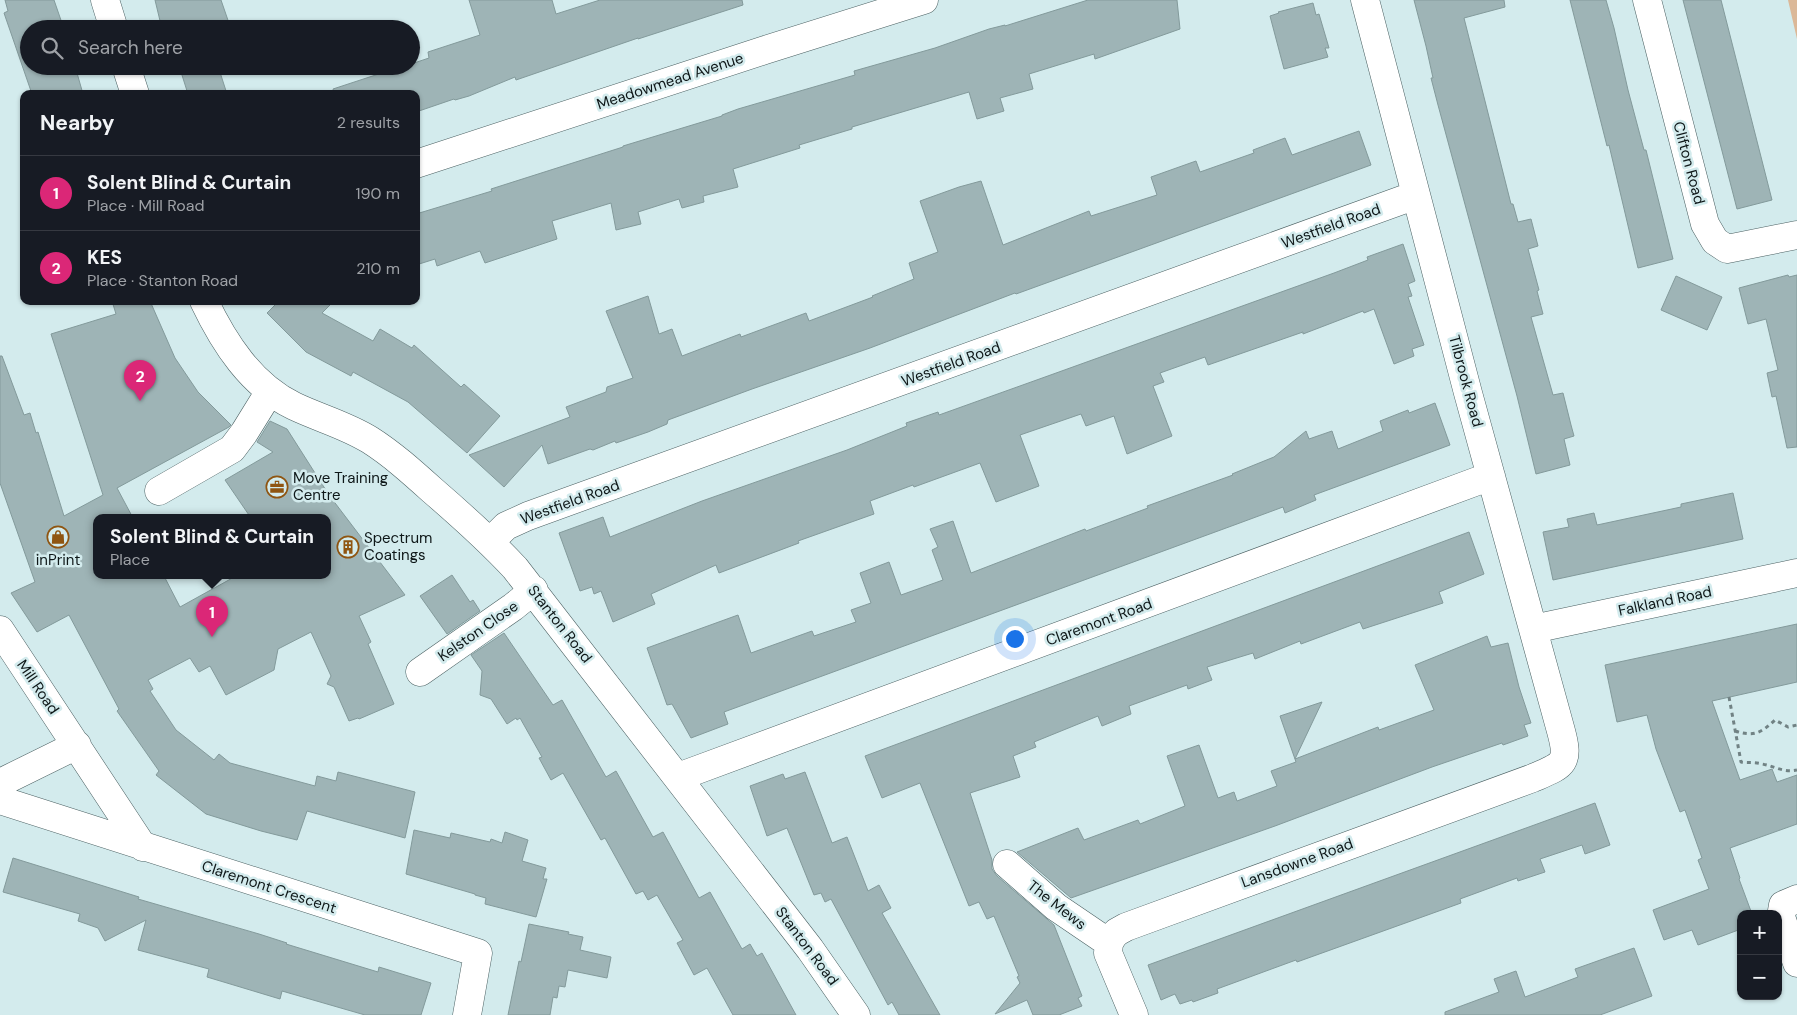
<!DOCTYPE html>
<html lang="en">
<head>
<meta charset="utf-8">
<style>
	body { margin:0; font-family:"DM Sans",sans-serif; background:#242831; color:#f1f3f6 }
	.controls { position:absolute; right:15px; bottom:15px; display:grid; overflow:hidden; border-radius:10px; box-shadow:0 1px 4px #0004 }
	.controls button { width:45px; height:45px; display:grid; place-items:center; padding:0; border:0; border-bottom:1px solid #363941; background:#171b24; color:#f1f3f6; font:25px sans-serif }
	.you { position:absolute; left:1014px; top:638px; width:18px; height:18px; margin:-12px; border:4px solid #fff; border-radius:50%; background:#1a73e8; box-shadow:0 0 0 8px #1a73e833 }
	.badge { display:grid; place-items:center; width:32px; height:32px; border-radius:50%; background:#db2777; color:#fff; font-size:16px; font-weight:700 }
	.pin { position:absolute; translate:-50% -41px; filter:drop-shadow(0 1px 2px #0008) }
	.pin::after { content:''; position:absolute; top:26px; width:18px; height:15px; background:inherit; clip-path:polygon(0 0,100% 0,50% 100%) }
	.popup { position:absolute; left:93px; top:514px; width:238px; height:65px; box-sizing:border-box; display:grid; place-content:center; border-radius:10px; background:#171b24; filter:drop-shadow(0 1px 4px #0005); font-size:16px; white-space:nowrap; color:#9ea1a6 }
	.popup b { font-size:19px; color:#f1f3f6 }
	.popup::after { content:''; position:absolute; left:50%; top:100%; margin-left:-10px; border:10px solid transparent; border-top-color:#171b24 }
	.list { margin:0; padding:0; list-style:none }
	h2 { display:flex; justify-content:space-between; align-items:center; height:65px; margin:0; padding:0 20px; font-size:21px }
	h2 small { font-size:16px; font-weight:400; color:#9ea1a6 }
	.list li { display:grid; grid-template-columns:32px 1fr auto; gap:15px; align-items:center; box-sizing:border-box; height:75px; padding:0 20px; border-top:1px solid #363941 }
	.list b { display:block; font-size:19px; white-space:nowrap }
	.list p { margin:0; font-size:16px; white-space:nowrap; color:#9ea1a6 }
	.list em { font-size:16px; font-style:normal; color:#9ea1a6 }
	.icon { flex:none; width:28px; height:28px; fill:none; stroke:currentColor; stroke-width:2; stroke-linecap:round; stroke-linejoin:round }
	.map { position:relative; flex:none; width:1797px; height:1015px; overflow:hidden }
	.search { position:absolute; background:#171b24; box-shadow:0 1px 4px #0004; left:20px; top:20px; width:400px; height:55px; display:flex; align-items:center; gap:12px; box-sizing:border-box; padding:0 18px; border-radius:28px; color:#9ea1a6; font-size:19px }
	.panel { position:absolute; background:#171b24; box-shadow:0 1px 4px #0004; left:20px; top:90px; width:400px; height:215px; border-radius:10px }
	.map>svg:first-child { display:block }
	.green { fill:#dbb898 }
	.building { fill:#9eb4b6; stroke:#839a9b }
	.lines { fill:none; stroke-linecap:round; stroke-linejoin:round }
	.minor-casing { stroke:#4b6062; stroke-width:29 }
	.path { stroke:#718284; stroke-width:3; stroke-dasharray:4 4; stroke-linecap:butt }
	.minor { stroke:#fff; stroke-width:28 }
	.labels { text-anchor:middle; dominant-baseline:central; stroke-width:5; stroke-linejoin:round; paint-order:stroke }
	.street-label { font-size:15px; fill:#0e1718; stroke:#d3ebed }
	.poi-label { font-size:15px; fill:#0e1718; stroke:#d3ebed; text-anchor:start }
</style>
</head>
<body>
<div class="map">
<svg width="1797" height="1015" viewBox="0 0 1797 1015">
	<rect width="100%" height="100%" fill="#d3ebed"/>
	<path class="green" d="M 1788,0 L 1797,0 L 1797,39 Z"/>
	<path class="building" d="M 5,0 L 54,0 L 64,29 L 29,29 L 29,66 L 75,66 L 83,94 L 32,94 L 4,13 L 8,11 Z
		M 155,0 L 221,0 L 231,29 L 162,29 Z
		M 469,0 L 552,0 L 556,14 L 600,0 L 742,0 L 743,5 L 638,39 L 638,38 L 516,80 L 515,77 L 469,96 L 455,100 L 454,99 L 416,112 L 416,94 L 334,94 L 333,89 L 403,66 L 411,66 L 411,64 L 429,58 L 428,52 L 480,35 Z
		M 1088,0 L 1177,0 L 1180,29 L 1095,59 L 1094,54 L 1029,74 L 1033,89 L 1000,98 L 1004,111 L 977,119 L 969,92 L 852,127 L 852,129 L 799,145 L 800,148 L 733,169 L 738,187 L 703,196 L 704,202 L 682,208 L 679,199 L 638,212 L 641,224 L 616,230 L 611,203 L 552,221 L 557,239 L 485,263 L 480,251 L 437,266 L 435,259 L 416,265 L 416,214 L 492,191 L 491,189 L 623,147 L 623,146 L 722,116 L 722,115 L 738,109 L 855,75 L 854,71 L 935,48 L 989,29 L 1005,25 L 1005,26 Z
		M 1414,0 L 1504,0 L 1505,7 L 1464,18 L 1511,204 L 1513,204 L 1518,222 L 1531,219 L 1538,246 L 1528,249 L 1539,290 L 1537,291 L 1543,314 L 1531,317 L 1553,395 L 1563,393 L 1571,425 L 1574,436 L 1564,439 L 1570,465 L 1536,474 L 1517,396 L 1438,105 L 1431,78 L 1433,78 L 1426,46 Z
		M 1570,0 L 1606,0 L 1614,28 L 1628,90 L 1644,150 L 1646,150 L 1673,259 L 1638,268 L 1609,145 L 1607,146 Z
		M 1683,0 L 1721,0 L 1772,200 L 1737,209 Z
		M 1313,3 L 1316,15 L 1319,14 L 1329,48 L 1325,48 L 1328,57 L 1284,69 L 1270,16 L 1279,13 L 1278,12 Z
		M 182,66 L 218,66 L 227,94 L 188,94 L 181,72 L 183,71 Z
		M 1359,131 L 1371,165 L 1016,294 L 1015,293 L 870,348 L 752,389 L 668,420 L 667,424 L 648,432 L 616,443 L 615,441 L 593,450 L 590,449 L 548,464 L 542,445 L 504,487 L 469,455 L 570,417 L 566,407 L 606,392 L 607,387 L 633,378 L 606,311 L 648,296 L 659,334 L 672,329 L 682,356 L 740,334 L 741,337 L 806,313 L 809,321 L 873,297 L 872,296 L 914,279 L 909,263 L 938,252 L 920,201 L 959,187 L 981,181 L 1003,245 L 1089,211 L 1091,216 L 1157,195 L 1151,177 L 1196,161 L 1200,172 L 1254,153 L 1253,150 L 1285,138 L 1292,155 Z
		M 1403,244 L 1415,281 L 1408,284 L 1412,296 L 1408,297 L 1424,345 L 1412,349 L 1414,356 L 1394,364 L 1374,309 L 1364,313 L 1363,311 L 1303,334 L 1303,332 L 1208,365 L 1205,357 L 1160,373 L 1164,382 L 1153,386 L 1172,436 L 1127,454 L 1114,416 L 1086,426 L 1081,414 L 1020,435 L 1039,486 L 996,502 L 980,463 L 914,487 L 913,485 L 870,501 L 874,514 L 798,541 L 799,543 L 719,573 L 716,565 L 651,594 L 655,604 L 613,622 L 601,591 L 594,594 L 592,587 L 580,591 L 559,533 L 603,517 L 610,537 L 702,501 L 847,450 L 907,426 L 906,423 L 938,412 L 939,415 L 1045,377 L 1334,273 L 1368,260 L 1367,257 Z
		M 1788,275 L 1789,277 L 1797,275 L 1797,447 L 1787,448 L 1776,396 L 1772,397 L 1767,373 L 1778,370 L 1766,319 L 1748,324 L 1739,288 Z
		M 1676,276 L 1722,297 L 1707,330 L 1661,310 Z
		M 112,301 L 150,301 L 175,358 L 198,392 L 231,425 L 229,427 L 117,488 L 133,518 L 97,518 L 97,576 L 164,576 L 180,607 L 236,576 L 327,576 L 327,518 L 251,518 L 225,480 L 273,452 L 257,442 L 270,421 L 287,429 L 329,495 L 405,595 L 359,616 L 371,642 L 368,644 L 394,704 L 359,719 L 358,718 L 349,721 L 334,687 L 327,684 L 331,676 L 311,632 L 278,649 L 274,670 L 226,695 L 210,666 L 199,672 L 190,658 L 148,680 L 153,689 L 150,691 L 176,730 L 214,760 L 219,754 L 230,763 L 315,786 L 317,776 L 336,781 L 338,772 L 415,792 L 405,838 L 307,811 L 297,840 L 261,831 L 206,814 L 156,775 L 159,771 L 117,711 L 119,709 L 69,615 L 37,632 L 11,593 L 35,582 L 0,483 L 0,356 L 2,356 L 24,415 L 30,413 L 36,433 L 38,432 L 64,516 L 103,495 L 51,334 L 116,314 Z
		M 279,301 L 334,301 L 322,313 L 373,341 L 380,329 L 412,348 L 414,345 L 461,387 L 464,384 L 500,416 L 467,453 L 408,402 L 353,372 L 351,376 L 306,352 L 267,313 Z
		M 1435,403 L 1450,445 L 1314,495 L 1316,500 L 1285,513 L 1283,507 L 1237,524 L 724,712 L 728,724 L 691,738 L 672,704 L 667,705 L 647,648 L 738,615 L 751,653 L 812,631 L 814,636 L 856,622 L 851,610 L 871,603 L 860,573 L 889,562 L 901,595 L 943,580 L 932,550 L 938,547 L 930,529 L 953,521 L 971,573 L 1085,529 L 1086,531 L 1148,508 L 1147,506 L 1233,475 L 1232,474 L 1274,457 L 1306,431 L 1309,439 L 1332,431 L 1338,449 L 1383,431 L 1380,421 L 1408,410 L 1409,413 Z
		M 1733,493 L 1743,539 L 1553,580 L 1543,532 L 1569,527 L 1567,519 L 1594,513 L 1597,525 L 1681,507 L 1681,504 Z
		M 1469,532 L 1484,574 L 1439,592 L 1443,603 L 1363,629 L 1360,622 L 1301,644 L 1300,641 L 1255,659 L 1253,653 L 1207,667 L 1212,680 L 1188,689 L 1187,685 L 1129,706 L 1131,714 L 1102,726 L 1098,716 L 1034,742 L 1036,747 L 1013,756 L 1020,777 L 970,793 L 992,860 L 992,869 L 997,876 L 1054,925 L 1082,996 L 1078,998 L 1082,1006 L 1059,1015 L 1033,1015 L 1027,1000 L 995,1014 L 1020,983 L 1017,977 L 1019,976 L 994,916 L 987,919 L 979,902 L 969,906 L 920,783 L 882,798 L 865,756 Z
		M 452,575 L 470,602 L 473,600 L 480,611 L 447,634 L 420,596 Z
		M 1797,624 L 1797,682 L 1712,701 L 1740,780 L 1772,769 L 1777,782 L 1797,775 L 1797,824 L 1730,848 L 1740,878 L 1739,879 L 1752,914 L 1741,914 L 1741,929 L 1698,945 L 1692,930 L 1664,940 L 1653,910 L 1709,889 L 1698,860 L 1702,858 L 1685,810 L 1680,812 L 1656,749 L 1647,715 L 1617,722 L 1605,665 Z
		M 504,633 L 553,705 L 562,700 L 606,777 L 616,771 L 653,837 L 663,832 L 699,898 L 710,892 L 742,949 L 750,944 L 757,956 L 762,953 L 796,1015 L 733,1015 L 707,968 L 694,975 L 677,943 L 683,940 L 657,895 L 648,900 L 643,891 L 636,894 L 605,838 L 601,840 L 563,773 L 551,780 L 539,758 L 542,757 L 520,718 L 517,720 L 516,718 L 507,724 L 491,699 L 480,695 L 482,671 L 471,655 Z
		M 1487,636 L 1491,647 L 1508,643 L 1519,687 L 1531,723 L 1524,725 L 1528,736 L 1503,745 L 1502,743 L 1432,767 L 1275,826 L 1071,898 L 1017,852 L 1078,828 L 1084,840 L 1138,820 L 1140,824 L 1185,806 L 1167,756 L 1199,745 L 1218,798 L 1234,792 L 1237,801 L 1277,786 L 1271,771 L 1296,762 L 1280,716 L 1322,702 L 1295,759 L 1378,727 L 1379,730 L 1434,710 L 1415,665 Z
		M 805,772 L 832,843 L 847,837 L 868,891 L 879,885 L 891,908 L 882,913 L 940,1015 L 899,1015 L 892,1002 L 888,1005 L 831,899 L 825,902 L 821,893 L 814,895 L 787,828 L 767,836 L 750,786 L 783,774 L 785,779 Z
		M 1595,803 L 1610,845 L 1585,854 L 1582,845 L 1540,859 L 1545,872 L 1518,881 L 1517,878 L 1460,899 L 1461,903 L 1297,962 L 1296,960 L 1217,989 L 1218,993 L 1193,1002 L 1192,1000 L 1180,1004 L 1175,994 L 1161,1000 L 1148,965 Z
		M 414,830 L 450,838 L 451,833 L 490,842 L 491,839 L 502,843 L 505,832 L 528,840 L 522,861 L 546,868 L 543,879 L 547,879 L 536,917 L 485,904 L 486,898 L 475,895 L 475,894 L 406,874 Z
		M 13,858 L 139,897 L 138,899 L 259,934 L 287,943 L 286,944 L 378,972 L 379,967 L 431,983 L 421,1015 L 365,1015 L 282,991 L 280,999 L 207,977 L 209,969 L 138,950 L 146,920 L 105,941 L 98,928 L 78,921 L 80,914 L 3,892 Z
		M 529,924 L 569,932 L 568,934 L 583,937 L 580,950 L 611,957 L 607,978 L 568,970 L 565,987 L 559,986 L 557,998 L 553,997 L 550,1015 L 508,1015 L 519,961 L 521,962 Z
		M 1634,948 L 1652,996 L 1600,1015 L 1445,1015 L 1445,1012 L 1499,992 L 1494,979 L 1516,971 L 1525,997 L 1578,977 L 1575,969 Z"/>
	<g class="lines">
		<g class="minor-casing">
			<path id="minor" d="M 105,0 L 114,29
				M 1647,0 L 1705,224 L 1715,241 L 1727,249 L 1797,235
				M 126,66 L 135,94
				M 416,164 L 765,50 L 924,0
				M 204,301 C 224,343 251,385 294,406 C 319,418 346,425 370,440 C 392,454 412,472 432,490 C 461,515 489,540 515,568 L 810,949 L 856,1015
				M 159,491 L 232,449 L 244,433 L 270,391
				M 490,542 L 506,526 L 528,516 L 1416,195
				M 1533,629 L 1797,573
				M 0,630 L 143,847
				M 420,672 L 513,607 L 534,590
				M 678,777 L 1491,476
				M 0,783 L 77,745
				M 0,800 L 478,953 L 467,1015
				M 1007,864 L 1056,907 L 1109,943
				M 1797,899 L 1783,905 L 1781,917 L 1797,963
				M 1134,1015 L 1108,953 L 1109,943 L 1113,936 L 1117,932 L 1126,927 L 1533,778 C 1563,765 1570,764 1561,731 L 1468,393 L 1365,0"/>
		</g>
		<path class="path" d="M 1729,697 L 1741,762 C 1748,763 1755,762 1762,764 C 1774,766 1784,773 1797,770
			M 1735,731 C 1754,737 1761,733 1775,720 L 1788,727 L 1797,725"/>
		<use href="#minor" class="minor"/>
	</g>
	<defs>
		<g id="office-ring" transform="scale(1.125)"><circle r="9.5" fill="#d3ebed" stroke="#8f5511" stroke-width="1.5"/><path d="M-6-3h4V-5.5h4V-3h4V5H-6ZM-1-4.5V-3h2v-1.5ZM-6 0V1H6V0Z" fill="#8f5511"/></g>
		<g id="shop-ring" transform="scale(1.125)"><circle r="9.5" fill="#d3ebed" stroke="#8f5511" stroke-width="1.5"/><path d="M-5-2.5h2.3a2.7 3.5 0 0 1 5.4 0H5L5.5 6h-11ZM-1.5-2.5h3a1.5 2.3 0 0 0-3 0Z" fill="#8f5511"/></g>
		<g id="building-ring" transform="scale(1.125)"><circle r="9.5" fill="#d3ebed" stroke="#8f5511" stroke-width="1.5"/><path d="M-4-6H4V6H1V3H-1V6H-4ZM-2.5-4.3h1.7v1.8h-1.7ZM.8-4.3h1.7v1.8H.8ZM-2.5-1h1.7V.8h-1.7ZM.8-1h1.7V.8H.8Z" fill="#8f5511"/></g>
	</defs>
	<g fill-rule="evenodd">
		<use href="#office-ring" x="277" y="487"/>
		<use href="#shop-ring" x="58" y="537"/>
		<use href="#building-ring" x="348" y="547"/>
	</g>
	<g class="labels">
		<g class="street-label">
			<text transform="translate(670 81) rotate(-18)">Meadowmead Avenue</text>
			<text transform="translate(1689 163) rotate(75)">Clifton Road</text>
			<text transform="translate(1331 226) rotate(-20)">Westfield Road</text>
			<text transform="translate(951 364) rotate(-20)">Westfield Road</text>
			<text transform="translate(1466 381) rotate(75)">Tilbrook Road</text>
			<text transform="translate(570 502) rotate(-20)">Westfield Road</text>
			<text transform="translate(1665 601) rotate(-12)">Falkland Road</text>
			<text transform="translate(1099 622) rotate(-20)">Claremont Road</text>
			<text transform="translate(560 624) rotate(52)">Stanton Road</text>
			<text transform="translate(478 631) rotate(-35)">Kelston Close</text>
			<text transform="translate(38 687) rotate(56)">Mill Road</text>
			<text transform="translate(1297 863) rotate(-20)">Lansdowne Road</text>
			<text transform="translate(269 887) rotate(18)">Claremont Crescent</text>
			<text transform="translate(1057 905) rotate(38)">The Mews</text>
			<text transform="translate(807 946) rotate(53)">Stanton Road</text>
		</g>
		<g class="poi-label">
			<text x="293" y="478">Move Training<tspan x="293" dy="17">Centre</tspan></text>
			<text x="364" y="538">Spectrum<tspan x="364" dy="17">Coatings</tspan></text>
			<text x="58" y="560" text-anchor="middle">inPrint</text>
		</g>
	</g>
</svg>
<div class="controls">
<button>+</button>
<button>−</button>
</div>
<div class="you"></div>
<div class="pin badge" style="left:212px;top:637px">1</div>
<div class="popup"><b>Solent Blind &amp; Curtain</b>Place</div>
<div class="pin badge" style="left:140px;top:401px">2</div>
<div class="search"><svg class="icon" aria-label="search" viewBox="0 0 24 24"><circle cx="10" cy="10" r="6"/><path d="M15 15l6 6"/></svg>Search here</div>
<section class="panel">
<h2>Nearby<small>2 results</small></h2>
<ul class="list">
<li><span class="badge">1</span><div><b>Solent Blind &amp; Curtain</b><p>Place · Mill Road</p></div><em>190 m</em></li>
<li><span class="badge">2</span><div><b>KES</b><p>Place · Stanton Road</p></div><em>210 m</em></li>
</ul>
</section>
</div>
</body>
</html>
